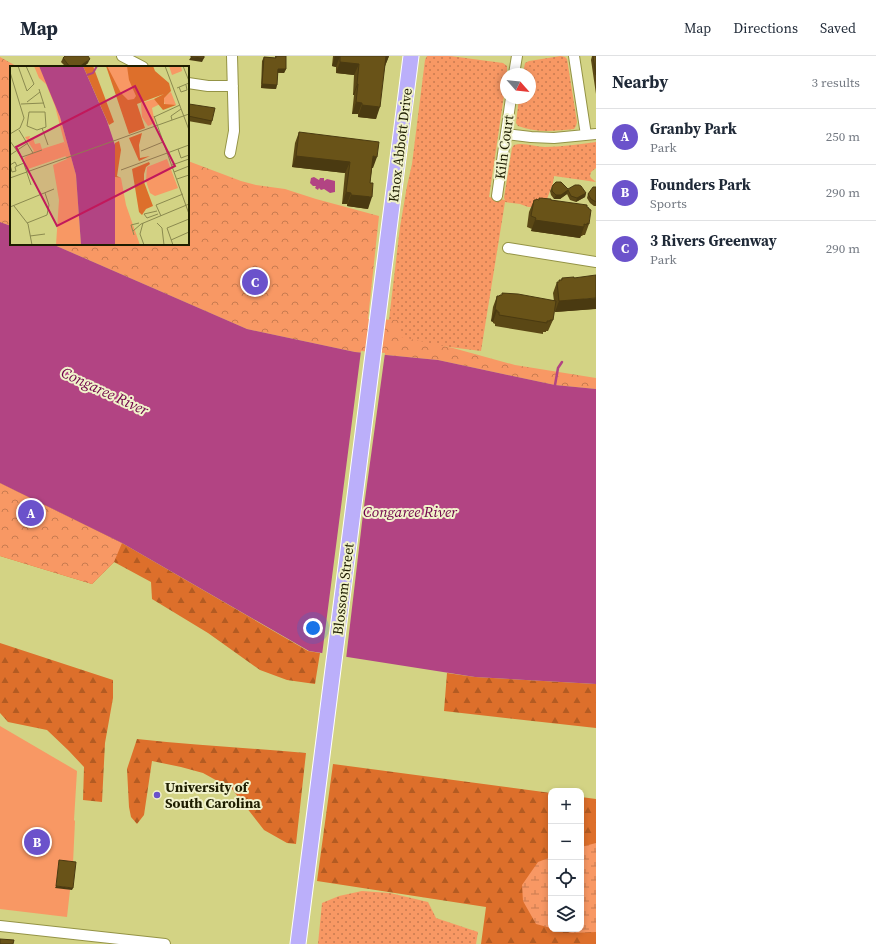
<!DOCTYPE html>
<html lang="en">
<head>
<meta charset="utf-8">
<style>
	body { margin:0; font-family:"Source Serif 4",serif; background:#f6f6f7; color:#1f2937 }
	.controls { position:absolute; right:12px; bottom:12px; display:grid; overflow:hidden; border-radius:8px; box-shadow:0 2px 6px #0003 }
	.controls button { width:36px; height:36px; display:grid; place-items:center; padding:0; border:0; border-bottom:1px solid #e0e1e3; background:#fff; color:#1f2937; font:20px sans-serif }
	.compass { position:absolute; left:500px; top:12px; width:36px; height:36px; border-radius:50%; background:#fff; box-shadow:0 2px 6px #0003; rotate:117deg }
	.you { position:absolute; left:313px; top:572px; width:14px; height:14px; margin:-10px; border:3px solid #fff; border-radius:50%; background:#1a73e8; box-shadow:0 0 0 6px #1a73e833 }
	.badge { display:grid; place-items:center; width:26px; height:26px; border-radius:50%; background:#6b52cb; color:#fff; font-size:13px; font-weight:700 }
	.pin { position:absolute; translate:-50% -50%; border:2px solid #fff; box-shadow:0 1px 4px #0006 }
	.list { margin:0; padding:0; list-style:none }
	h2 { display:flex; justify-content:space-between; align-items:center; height:52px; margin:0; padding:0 16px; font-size:17px }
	h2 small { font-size:13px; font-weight:400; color:#747a83 }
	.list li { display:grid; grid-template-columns:26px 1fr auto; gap:12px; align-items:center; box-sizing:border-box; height:56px; padding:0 16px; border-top:1px solid #e0e1e3 }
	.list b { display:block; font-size:15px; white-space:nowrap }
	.list p { margin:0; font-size:13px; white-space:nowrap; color:#747a83 }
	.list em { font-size:13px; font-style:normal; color:#747a83 }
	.icon { flex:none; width:22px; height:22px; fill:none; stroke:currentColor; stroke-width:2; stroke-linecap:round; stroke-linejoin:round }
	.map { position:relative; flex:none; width:596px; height:888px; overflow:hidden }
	header { display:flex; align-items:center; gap:24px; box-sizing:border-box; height:56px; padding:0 20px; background:#fff; border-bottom:1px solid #e0e1e3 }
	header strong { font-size:19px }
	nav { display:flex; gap:22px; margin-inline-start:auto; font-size:14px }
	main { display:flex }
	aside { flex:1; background:#fff }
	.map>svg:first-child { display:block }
	.grass { fill:url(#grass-dots) }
	.forest { fill:url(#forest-firs) }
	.wetland { fill:url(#wetland-marsh) }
	.park { fill:url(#park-crowns) }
	.garden { fill:#f89864 }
	.water { fill:#b24483 }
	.pier { fill:#d3d384 }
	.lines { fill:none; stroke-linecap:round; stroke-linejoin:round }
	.stream { stroke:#b24483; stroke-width:2.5 }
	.minor-casing { stroke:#949345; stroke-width:12 }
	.primary-casing { stroke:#fff; stroke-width:17 }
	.minor { stroke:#fff; stroke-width:10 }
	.primary { stroke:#bbaffa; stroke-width:15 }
	.wall { fill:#5a4715 }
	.shaded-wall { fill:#4a3a11 }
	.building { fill:#695318; stroke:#4a3a11 }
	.poi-dot { fill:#6b52cb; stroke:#f1f2cb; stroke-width:1.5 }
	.labels { text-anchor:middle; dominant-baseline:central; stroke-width:4; stroke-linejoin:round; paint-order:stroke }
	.street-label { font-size:14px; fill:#1e1d00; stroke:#f1f2cb }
	.poi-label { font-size:14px; font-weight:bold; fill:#1e1d00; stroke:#f1f2cb; text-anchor:start }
	.water-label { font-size:15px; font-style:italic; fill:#6e0049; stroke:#f1f2cb }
	.inset-river { fill:none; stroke:#b24483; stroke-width:2 }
	.inset-road { fill:none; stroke:#8b8a4f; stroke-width:1 }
	.view { fill:#c2185b; fill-opacity:0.15; stroke:#c2185b; stroke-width:2 }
	.inset-edge { fill:none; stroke:#1e1d00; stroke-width:2 }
</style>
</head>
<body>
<header>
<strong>Map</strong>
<nav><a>Map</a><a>Directions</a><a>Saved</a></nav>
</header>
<main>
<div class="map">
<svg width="596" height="888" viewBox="0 0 596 888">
	<defs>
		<pattern id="grass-dots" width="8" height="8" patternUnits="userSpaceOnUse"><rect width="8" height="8" fill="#f89864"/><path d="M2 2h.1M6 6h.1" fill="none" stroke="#c87b50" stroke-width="1.8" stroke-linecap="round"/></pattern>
		<pattern id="forest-firs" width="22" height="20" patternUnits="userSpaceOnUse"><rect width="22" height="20" fill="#dd6f2b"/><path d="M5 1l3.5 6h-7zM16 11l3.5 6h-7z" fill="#b35b22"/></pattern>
		<pattern id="wetland-marsh" width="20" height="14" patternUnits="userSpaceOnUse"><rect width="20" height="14" fill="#f89864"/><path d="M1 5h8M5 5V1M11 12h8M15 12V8" fill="none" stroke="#c87b50"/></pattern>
		<pattern id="park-crowns" width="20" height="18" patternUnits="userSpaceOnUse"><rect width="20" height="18" fill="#f89864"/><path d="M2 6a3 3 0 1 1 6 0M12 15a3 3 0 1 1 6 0" fill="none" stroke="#c87b50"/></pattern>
	</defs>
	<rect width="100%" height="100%" fill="#d3d384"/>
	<path class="grass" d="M 427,0 L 450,0 L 503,7 L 507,10 L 507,18 L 506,18 L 506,26 L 489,141 L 505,144 L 504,142 L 512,92 L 514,89 C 524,86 535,91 545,91 C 562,91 579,88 596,86 L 596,112 L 591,116 L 590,120 L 591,122 L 596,126 L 554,120 L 553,127 L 544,151 L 528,151 L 520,148 L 505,146 L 481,295 L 409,286 L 386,289 L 400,171 L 407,130 L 412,108 L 425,4 Z
		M 561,0 L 565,1 L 567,3 L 577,66 L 576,70 L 574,73 C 555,75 536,77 518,70 L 516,67 L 519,42 L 530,42 L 530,18 L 523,18 L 525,7 L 529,5 Z
		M 362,835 L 390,837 L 428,846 L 436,862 L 478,876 L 476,888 L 318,888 L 322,847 L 339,840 Z"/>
	<path class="forest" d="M 0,427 L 122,487 L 308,595 L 320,597 L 315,628 L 287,624 L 260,614 L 208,577 L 152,543 L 151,526 L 114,506 L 92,528 L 0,500 Z
		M 0,587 L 113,624 L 113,642 L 105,687 L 102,746 L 83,744 L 84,711 L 69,695 L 47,674 L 8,666 L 0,657 Z
		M 447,617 L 475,621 L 596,628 L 596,672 L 444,655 Z
		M 137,683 C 193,689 249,692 306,697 L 296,788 L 287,787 L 264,774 L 232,733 L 203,717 L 181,711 L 152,705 L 144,759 L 137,768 L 131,761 L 129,751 L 127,713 Z
		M 333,708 L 551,737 L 551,873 L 581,873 L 581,741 L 596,743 L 596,888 L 481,888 L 486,851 L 317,825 Z"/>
	<path class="wetland" d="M 596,787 L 596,876 L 572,877 L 555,873 L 581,873 L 581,791 Z
		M 551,801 L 551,872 L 536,868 L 523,845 L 522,829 L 538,806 Z"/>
	<path class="park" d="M 0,1 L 18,11 L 11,11 L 11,170 L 0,166 Z
		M 188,105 L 241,125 L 256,129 L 285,133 L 316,143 L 379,160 L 368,263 L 400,264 L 401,281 L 453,292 L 515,309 L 596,322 L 596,333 L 555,329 L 438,304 L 355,296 L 247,273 L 52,188 L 188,188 Z
		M 0,427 L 122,487 L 114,506 L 92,528 L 0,500 Z"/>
	<path class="garden" d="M 0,670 L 77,715 L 74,764 L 75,765 L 73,807 L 67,861 L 0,853 Z"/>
	<path class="water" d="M 314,121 L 319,124 L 320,122 L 324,122 L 324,125 L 327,123 L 335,125 L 335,136 L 330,137 L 324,133 L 321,134 L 319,132 L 318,134 L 315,132 L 316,130 L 313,130 L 310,127 L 311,122 Z
		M 0,166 L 11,170 L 11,188 L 52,188 L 247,273 L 355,296 L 438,304 L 555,329 L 596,333 L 596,628 L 475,621 L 309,595 L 122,487 L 0,427 Z"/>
	<path class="pier" d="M 361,295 L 385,297 L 363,458 L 346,603 L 322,599 Z"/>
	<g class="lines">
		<path class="stream" d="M 555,329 L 558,312 L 562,306"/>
		<g class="minor-casing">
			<path id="minor" d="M 122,0 L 143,11
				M 574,0 L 586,79
				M 514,18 L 517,0
				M 188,27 L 208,30 L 233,30
				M 506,78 L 531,81 L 554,82 L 596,78
				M 230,97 L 234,75 L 232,0
				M 497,140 L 511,42
				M 508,192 L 596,206
				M 0,870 L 165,888"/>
		</g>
		<g class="primary-casing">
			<path id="primary" d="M 298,888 L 411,0"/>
		</g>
		<use href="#minor" class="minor"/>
		<use href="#primary" class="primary"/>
	</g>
	<path class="wall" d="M 275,0 L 286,0 L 286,13 L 284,17 L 278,17 L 276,33 L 261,32 L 262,5 L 264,1 L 275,2 Z
		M 333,0 L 389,0 L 385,10 L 376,63 L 358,61 L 358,58 L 352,58 L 354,39 L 353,39 L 354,19 L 336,17 L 336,11 L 332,10 Z
		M 592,0 L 596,0 L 596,38 L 591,4 Z
		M 63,2 L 88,7 L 83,11 L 66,11 L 61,6 Z
		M 189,48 L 212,65 L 211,69 L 188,65 L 188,51 Z
		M 299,76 L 373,112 L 372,112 L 370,127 L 368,153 L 347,150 L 347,148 L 342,148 L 345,117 L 292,111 L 295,87 Z
		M 553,129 L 568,133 L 586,137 L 585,141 L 576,146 L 570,144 L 567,138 L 560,143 L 554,143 L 551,139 L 550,135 Z
		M 596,131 L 596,150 L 594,150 L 590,147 L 587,142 L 588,138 Z
		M 534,144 L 551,144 L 587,151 L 589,168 L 585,179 L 583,179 L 582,180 L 581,180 L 580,182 L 531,175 L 532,173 L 527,171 L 529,156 Z
		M 562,222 L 593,253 L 555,256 L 554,252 L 553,264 L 548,275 L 546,275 L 546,276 L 543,276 L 543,278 L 495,270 L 495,268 L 493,267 L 493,266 L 491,265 L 493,251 L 497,240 L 499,240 L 502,239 L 502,237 L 554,245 L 553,237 L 557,226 L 559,226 L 559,224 L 561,224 Z"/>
	<path class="shaded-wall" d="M 335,0 L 340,0 L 336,11 L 332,10 Z
		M 386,0 L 389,0 L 385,10 Z
		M 191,1 L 204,2 L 202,6 L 189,4 Z
		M 90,3 L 88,7 L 83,11 L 79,11 Z
		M 340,6 L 359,8 L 354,19 L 336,17 Z
		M 278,13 L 286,13 L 284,17 L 277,16 Z
		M 262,28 L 277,29 L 276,33 L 261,32 Z
		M 357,28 L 358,28 L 354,39 L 353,39 Z
		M 356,46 L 362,47 L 358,58 L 352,58 Z
		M 362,49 L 380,51 L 376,63 L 358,61 Z
		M 296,100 L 350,106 L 345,117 L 292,111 Z
		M 373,100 L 377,101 L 373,112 L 369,112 Z
		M 568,134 L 567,138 L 560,143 L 554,143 L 556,139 Z
		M 346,136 L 351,137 L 347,148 L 342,148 Z
		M 586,137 L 585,141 L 576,146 L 577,142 Z
		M 351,139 L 372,141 L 368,153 L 347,150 Z
		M 535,164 L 584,171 L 580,182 L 531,175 Z
		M 596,242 L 596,253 L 555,256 L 559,245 Z
		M 495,254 L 497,254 L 493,266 L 491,265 Z
		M 56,830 L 73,832 L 72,834 L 55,832 Z"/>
	<path class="building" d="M 65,0 L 88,0 L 90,3 L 79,11 L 70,11 L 63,2 Z
		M 191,0 L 204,0 L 204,2 L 191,1 Z
		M 276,0 L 286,0 L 286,13 L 278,13 L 277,29 L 262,28 L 264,1 L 276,2 Z
		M 340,0 L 386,0 L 380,51 L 362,49 L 362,47 L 356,46 L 358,28 L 357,28 L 359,8 L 340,6 Z
		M 593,0 L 596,0 L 596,19 Z
		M 189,48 L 215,52 L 212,65 L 188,60 L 188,54 Z
		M 299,76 L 379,86 L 377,101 L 373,100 L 370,127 L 373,127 L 372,141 L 351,139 L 351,137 L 346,136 L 350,106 L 296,100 Z
		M 556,126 L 561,126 L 568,133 L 575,129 L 579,129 L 581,130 L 586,137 L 577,142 L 571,140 L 568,134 L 561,139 L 556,139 L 552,135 L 552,131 L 553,129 Z
		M 593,131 L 596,131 L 596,146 L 591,143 L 588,138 Z
		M 539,142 L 551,143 L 551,144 L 587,149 L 587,151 L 589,152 L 589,153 L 591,154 L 589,168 L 587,167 L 587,169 L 584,168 L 584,171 L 535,164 L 536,162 L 531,160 L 534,144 L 536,144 L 536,143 L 539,144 Z
		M 596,219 L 596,242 L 559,245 L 557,226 L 559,226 L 559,224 L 562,224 L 562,222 L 574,221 L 574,222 Z
		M 502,237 L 518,238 L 556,245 L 553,264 L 550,264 L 550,265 L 547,265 L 547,267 L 499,259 L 499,256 L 497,256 L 497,254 L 495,254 L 497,240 L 499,240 L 500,239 L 502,239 Z
		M 59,804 L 76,806 L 73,832 L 56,830 Z
		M 0,883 L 14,884 L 13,888 L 0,888 Z"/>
	<circle class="poi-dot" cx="157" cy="739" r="4"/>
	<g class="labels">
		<g class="street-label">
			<text transform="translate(400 89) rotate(-83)">Knox Abbott Drive</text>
			<text transform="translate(504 91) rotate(-82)">Kiln Court</text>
			<text transform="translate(343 533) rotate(-83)">Blossom Street</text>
		</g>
		<g class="poi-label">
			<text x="165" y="731">University of<tspan x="165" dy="16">South Carolina</tspan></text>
		</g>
		<g class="water-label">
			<text transform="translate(105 335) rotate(25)">Congaree River</text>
			<text x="410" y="455">Congaree River</text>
		</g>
	</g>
	<g transform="translate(10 10)">
		<rect width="179" height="179" fill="#d3d384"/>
		<path d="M 159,0 L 171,0 L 172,5 L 162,9 ZM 161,26 L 166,39 L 155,39 L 153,32 ZM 144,33 L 150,38 L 142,42 L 145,57 L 138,60 L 132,51 L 131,37 ZM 20,70 L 19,73 L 23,72 L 25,78 L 30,77 L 32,83 L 54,76 L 59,89 L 18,103 L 14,92 L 24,85 L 15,71 Z" fill="#f89864"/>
		<path d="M 73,0 L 83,0 L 104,56 L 99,59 ZM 96,0 L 143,0 L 145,5 L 159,17 L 161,25 L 154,32 L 154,38 L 166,39 L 153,44 L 144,33 L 154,28 L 127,38 L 135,62 L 119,68 ZM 132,67 L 129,79 L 130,92 L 140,90 L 129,95 L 119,72 ZM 109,75 L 111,84 L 107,110 L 111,112 L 103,111 L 105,77 ZM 139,96 L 140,98 L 136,101 L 134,108 L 134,116 L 143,140 L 136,143 L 132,149 L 129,146 L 122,103 Z" fill="#dd6f2b"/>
		<path d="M 97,0 L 117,0 L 119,14 L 126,30 L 124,33 L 118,34 L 111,27 Z" fill="#f89864"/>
		<path d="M 24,0 L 29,0 L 39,20 L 50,51 L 66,109 L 71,179 L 46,179 L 49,134 L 43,99 L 57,93 L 55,89 L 57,87 L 45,40 L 36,18 L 29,12 ZM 103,111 L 111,112 L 116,139 L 130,179 L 105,179 Z" fill="#f89864"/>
		<path d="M 157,93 L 168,122 L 145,130 L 140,127 L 136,115 L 137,101 Z" fill="#f89864"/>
		<path d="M 29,0 L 73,0 L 97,55 L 105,79 L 105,179 L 71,179 L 66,109 L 50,51 Z" fill="#b24483"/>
		<path class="inset-river" d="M 77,9 L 83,7 L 87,0"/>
		<path class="inset-road" d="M 8,0 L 17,25 L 24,18 L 16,0M 155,0 L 179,64M 173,0 L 179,15M 0,6 L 14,52 L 10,62 L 0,68M 169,21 L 171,26 L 177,24 L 176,19M 167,22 L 179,17M 29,23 L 35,42M 17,36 L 30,26M 11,38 L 34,37M 19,46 L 35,46 L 36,61 L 27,64 L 17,60 ZM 144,50 L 179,148M 144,51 L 170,39M 162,54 L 161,50 L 171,43M 32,62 L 38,79M 9,64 L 23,87M 0,75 L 12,92 L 21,119M 168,83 L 171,92 L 179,89M 131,85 L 153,76M 0,89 L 18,77M 12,91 L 32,84M 162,99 L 179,93M 7,100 L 5,101 L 6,105 L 2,106 L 0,99 L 5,96 L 7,100 L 14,97M 111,104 L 179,79M 164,106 L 179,100M 0,112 L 179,48M 167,113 L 179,109M 4,140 L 18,158 L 22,179M 0,141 L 44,123M 147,145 L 134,148 L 137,152 L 148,148M 151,150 L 146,139 L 173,128M 17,157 L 37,149 L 39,139 L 35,127M 133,157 L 130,168 L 134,179M 147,157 L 152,162 L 154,179M 123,165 L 131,158 L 179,138M 124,169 L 121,159 L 129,157M 20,170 L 35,168M 161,174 L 179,166M 163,179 L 157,162 L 179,153"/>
		<path class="view" d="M 125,20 L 165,100 L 47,160 L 6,81 Z"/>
		<rect width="179" height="179" class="inset-edge"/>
	</g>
</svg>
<div class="controls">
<button>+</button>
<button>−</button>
<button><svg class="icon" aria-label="locate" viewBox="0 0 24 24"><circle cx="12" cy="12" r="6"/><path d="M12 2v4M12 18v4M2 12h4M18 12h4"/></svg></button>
<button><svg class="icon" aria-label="layers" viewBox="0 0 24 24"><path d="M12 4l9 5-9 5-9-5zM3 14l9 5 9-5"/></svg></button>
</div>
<svg class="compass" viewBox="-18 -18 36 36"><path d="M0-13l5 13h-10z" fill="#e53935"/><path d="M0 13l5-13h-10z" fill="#747a83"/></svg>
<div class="you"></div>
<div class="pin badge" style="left:31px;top:457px">A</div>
<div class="pin badge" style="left:37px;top:786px">B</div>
<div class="pin badge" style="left:255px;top:226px">C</div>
</div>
<aside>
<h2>Nearby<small>3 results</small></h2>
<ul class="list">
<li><span class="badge">A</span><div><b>Granby Park</b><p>Park</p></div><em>250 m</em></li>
<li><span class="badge">B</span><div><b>Founders Park</b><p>Sports</p></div><em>290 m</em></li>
<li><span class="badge">C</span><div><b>3 Rivers Greenway</b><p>Park</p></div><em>290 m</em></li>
</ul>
</aside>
</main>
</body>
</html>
